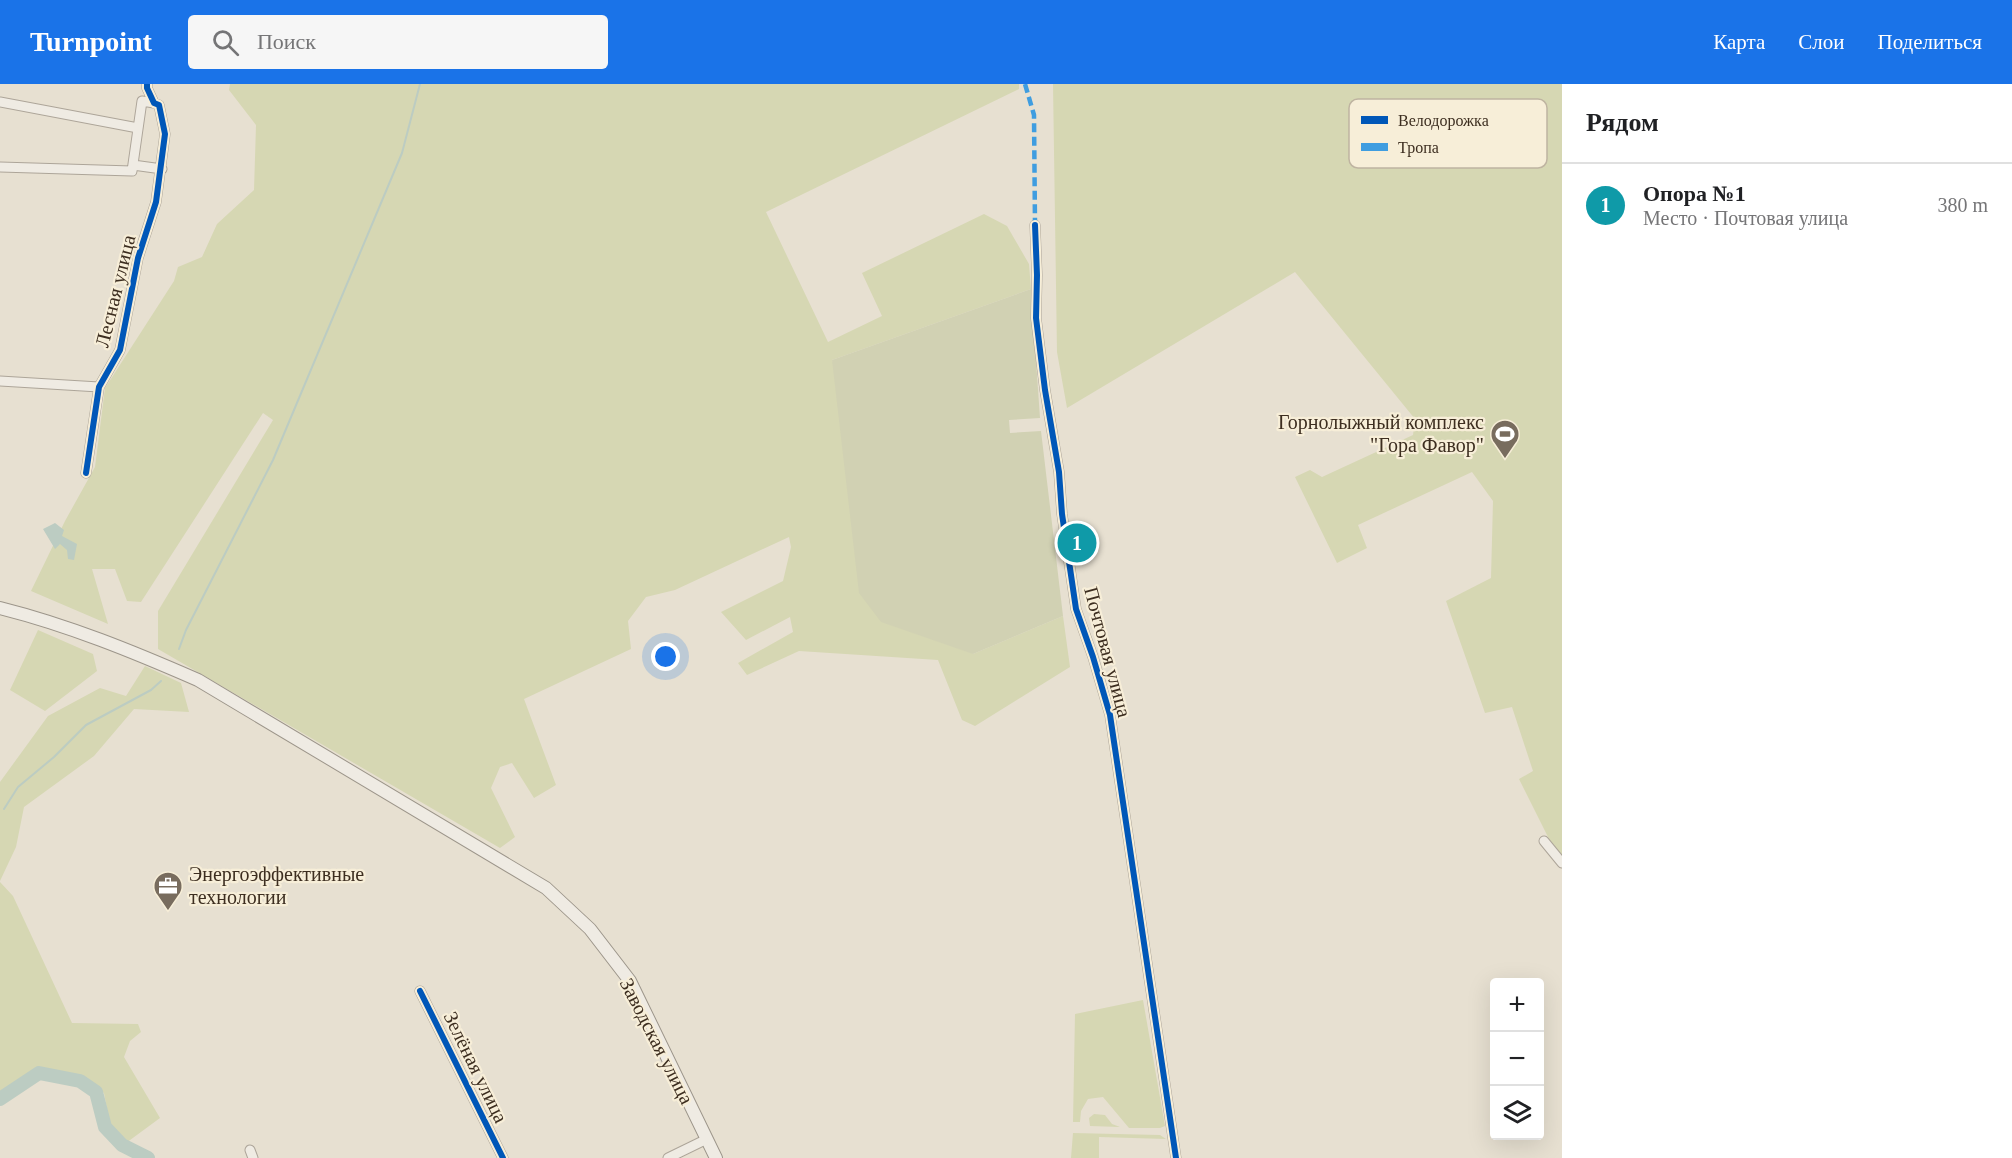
<!DOCTYPE html>
<html lang="ru">
<head>
<meta charset="utf-8">
<style>
	body { margin:0; font-family:Georgia,serif; background:#f6f6f6; color:#202124 }
	.controls { position:absolute; right:18px; bottom:18px; display:grid; overflow:hidden; border-radius:6px; box-shadow:0 6px 24px #0002 }
	.controls button { width:54px; height:54px; display:grid; place-items:center; padding:0; border:0; border-bottom:2px solid #e0e0e0; background:#fff; color:#202124; font:30px sans-serif }
	.you { position:absolute; left:666px; top:573px; width:21px; height:21px; margin:-15px; border:4px solid #fff; border-radius:50%; background:#1a73e8; box-shadow:0 0 0 9px #1a73e833 }
	.badge { display:grid; place-items:center; width:39px; height:39px; border-radius:50%; background:#1a73e8; color:#fff; font-size:20px; font-weight:700 }
	.pin { position:absolute; translate:-50% -50%; border:3px solid #fff; box-shadow:0 2px 6px #0006 }
	.list { margin:0; padding:0; list-style:none }
	h2 { display:flex; justify-content:space-between; align-items:center; height:78px; margin:0; padding:0 24px; font-size:26px }
	h2 small { font-size:20px; font-weight:400; color:#757577 }
	.list li { display:grid; grid-template-columns:39px 1fr auto; gap:18px; align-items:center; box-sizing:border-box; height:84px; padding:0 24px; border-top:2px solid #e0e0e0 }
	.list b { display:block; font-size:22px; white-space:nowrap }
	.list p { margin:0; font-size:20px; white-space:nowrap; color:#757577 }
	.list em { font-size:20px; font-style:normal; color:#757577 }
	.icon { flex:none; width:33px; height:33px; fill:none; stroke:currentColor; stroke-width:2; stroke-linecap:round; stroke-linejoin:round }
	.map { position:relative; flex:none; width:1562px; height:1074px; overflow:hidden }
	header { display:flex; align-items:center; gap:36px; box-sizing:border-box; height:84px; padding:0 30px; background:#1a73e8; color:#fff }
	header strong { font-size:28px }
	nav { display:flex; gap:33px; margin-inline-start:auto; font-size:21px }
	.search { width:420px; height:54px; background:#f6f6f6; display:flex; align-items:center; gap:15px; box-sizing:border-box; padding:0 21px; border-radius:6px; color:#757577; font-size:22px }
	main { display:flex }
	aside { flex:1; background:#fff }
	.map>svg:first-child { display:block }
	.green { fill:#d6d7b3 }
	.cemetery { fill:#d1d1b3 }
	.water { fill:#bcccc2 }
	.lines { fill:none; stroke-linecap:round; stroke-linejoin:round }
	.stream { stroke:#bcccc2; stroke-width:2 }
	.river { stroke:#bcccc2; stroke-width:14 }
	.street-casing { stroke:#ada599; stroke-width:11 }
	.secondary-casing { stroke:#9c958a; stroke-width:14 }
	.street { stroke:#efebe3; stroke-width:9 }
	.secondary { stroke:#efebe3; stroke-width:12 }
	.quiet { stroke:#3f9de0; stroke-width:4.5; stroke-dasharray:9 4.5; stroke-linecap:butt }
	.cycleway-casing { stroke:#f7eed8; stroke-width:10 }
	.cycleway { stroke:#0057b8; stroke-width:6 }
	.labels { text-anchor:middle; dominant-baseline:central; stroke-width:4.5; stroke-linejoin:round; paint-order:stroke }
	.street-label { font-size:20px; fill:#3d2e20; stroke:#f7eed8 }
	.poi-label { font-size:20px; fill:#3d2e20; stroke:#f7eed8; text-anchor:end }
	.key { fill:#f7eed8; stroke:#bfb4a1; stroke-width:1.5 }
	.key-label { font-size:16px; fill:#3d2e20 }
</style>
</head>
<body>
<header>
<strong>Turnpoint</strong>
<div class="search"><svg class="icon" aria-label="search" viewBox="0 0 24 24"><circle cx="10" cy="10" r="6"/><path d="M15 15l6 6"/></svg>Поиск</div>
<nav><a>Карта</a><a>Слои</a><a>Поделиться</a></nav>
</header>
<main>
<div class="map">
<svg width="1562" height="1074" viewBox="0 0 1562 1074">
	<rect width="100%" height="100%" fill="#e7e0d1"/>
	<path class="green" d="M 230,0 L 1019,0 L 1019,5 L 766,128 L 828,258 L 882,232 L 862,189 L 984,130 L 1007,142 L 1029,180 L 1031,205 L 832,276 L 973,570 L 1063,532 L 1070,583 L 975,642 L 962,636 L 938,576 L 799,567 L 747,591 L 738,579 L 793,548 L 790,533 L 746,556 L 721,528 L 783,497 L 791,463 L 789,453 L 675,506 L 646,513 L 628,537 L 631,565 L 524,615 L 556,701 L 534,714 L 512,679 L 500,683 L 491,704 L 515,753 L 500,764 L 158,565 L 158,527 L 273,336 L 263,329 L 141,518 L 127,517 L 115,485 L 92,485 L 108,540 L 31,507 L 65,437 L 95,383 L 105,304 L 174,197 L 178,183 L 202,173 L 217,140 L 254,106 L 256,41 L 229,6 Z
		M 1053,0 L 1562,0 L 1562,771 L 1549,755 L 1519,695 L 1533,687 L 1512,623 L 1485,629 L 1446,517 L 1491,494 L 1493,417 L 1472,388 L 1358,441 L 1367,464 L 1337,479 L 1295,393 L 1310,386 L 1322,393 L 1413,351 L 1415,335 L 1295,188 L 1067,324 L 1057,268 Z
		M 38,546 L 93,570 L 97,587 L 45,627 L 10,606 Z
		M 145,582 L 181,599 L 189,628 L 134,625 L 94,672 L 24,723 L 16,763 L 0,797 L 0,698 L 48,632 L 100,604 L 126,612 Z
		M 0,798 L 13,812 L 72,939 L 138,940 L 141,948 L 130,957 L 124,973 L 160,1034 L 126,1059 L 110,1041 L 104,1009 L 82,993 L 41,985 L 0,1008 Z
		M 1143,916 L 1165,1042 L 1160,1044 L 1129,1044 L 1103,1013 L 1088,1015 L 1081,1027 L 1080,1038 L 1073,1038 L 1075,930 Z
		M 1094,1030 L 1105,1031 L 1112,1040 L 1120,1043 L 1090,1042 L 1089,1034 Z
		M 1073,1049 L 1160,1051 L 1166,1055 L 1099,1053 L 1099,1074 L 1071,1074 Z"/>
	<path class="cemetery" d="M 1031,205 L 1040,334 L 1009,336 L 1010,349 L 1041,347 L 1063,532 L 973,570 L 881,538 L 859,509 L 832,276 Z"/>
	<path class="water" d="M 55,439 L 64,446 L 62,452 L 77,460 L 74,476 L 68,475 L 67,466 L 60,460 L 55,465 L 43,445 Z"/>
	<g class="lines">
		<path class="stream" d="M 179,565 L 186,546 L 273,376 L 402,69 L 420,0
			M 4,725 L 18,703 L 54,673 L 86,641 L 151,606 L 161,597
			M 0,1009 L 3,1013"/>
		<path class="river" d="M 0,1015 L 39,989 L 80,997 L 96,1008 L 105,1043 L 122,1061 L 148,1074"/>
		<g class="street-casing">
			<path id="street" d="M 0,18 L 138,44
				M 133,81 L 162,85
				M 0,83 L 132,87 L 142,17 L 154,19
				M 1035,141 L 1037,191 L 1036,234 L 1045,306 L 1059,388 L 1062,430 L 1076,525 L 1093,573 L 1110,631 L 1176,1074
				M 0,297 L 99,303
				M 86,389 L 99,303 L 120,266 L 138,174 L 156,118 L 165,50 L 159,21 L 154,19 L 147,4 L 147,0
				M 1544,757 L 1562,779
				M 420,907 L 503,1074
				M 250,1066 L 253,1074
				M 668,1074 L 707,1055"/>
		</g>
		<g class="secondary-casing">
			<path id="secondary" d="M 0,524 C 68,541 134,568 198,596 L 546,804 L 590,845 L 630,897 L 716,1074"/>
		</g>
		<use href="#street" class="street"/>
		<use href="#secondary" class="secondary"/>
		<path class="quiet" d="M 1025,0 L 1034,31 L 1035,141"/>
		<g class="cycleway-casing">
			<path id="cycleway" d="M 1035,141 L 1037,191 L 1036,234 L 1045,306 L 1059,388 L 1062,430 L 1076,525 L 1093,573 L 1110,631 L 1176,1074
				M 86,389 L 99,303 L 120,266 L 138,174 L 156,118 L 165,50 L 159,21 L 154,19 L 147,4 L 147,0
				M 420,907 L 503,1074"/>
		</g>
		<use href="#cycleway" class="cycleway"/>
	</g>
	<defs>
		<g id="stadium-pin" transform="scale(1.5)"><path d="M0 17L-7.5 6A9.5 9.5 0 1 1 7.5 6Z" fill="#786c5e" stroke="#f7eed8"/><path d="M0-5a6.5 5 0 1 0 0 10a6.5 5 0 1 0 0-10ZM-3.5-1.8h7v3.6h-7Z" fill="#fff"/></g>
		<g id="office-pin" transform="scale(1.5)"><path d="M0 17L-7.5 6A9.5 9.5 0 1 1 7.5 6Z" fill="#786c5e" stroke="#f7eed8"/><path d="M-6-3h4V-5.5h4V-3h4V5H-6ZM-1-4.5V-3h2v-1.5ZM-6 0V1H6V0Z" fill="#fff"/></g>
	</defs>
	<g fill-rule="evenodd">
		<use href="#stadium-pin" x="1505" y="350"/>
		<use href="#office-pin" x="168" y="802"/>
	</g>
	<g class="labels">
		<g class="street-label">
			<text transform="translate(115 207) rotate(-76)">Лесная улица</text>
			<text transform="translate(1108 568) rotate(75)">Почтовая улица</text>
			<text transform="translate(657 957) rotate(63)">Заводская улица</text>
			<text transform="translate(476 983) rotate(64)">Зелёная улица</text>
		</g>
		<g class="poi-label">
			<text x="1484" y="338">Горнолыжный комплекс<tspan x="1484" dy="23">"Гора Фавор"</tspan></text>
			<text x="189" y="790" text-anchor="start">Энергоэффективные<tspan x="189" dy="23">технологии</tspan></text>
		</g>
	</g>
	<rect x="1349" y="15" width="198" height="69" rx="9" class="key"/>
	<rect x="1361" y="32" width="27" height="8" fill="#0057b8"/>
	<rect x="1361" y="59" width="27" height="8" fill="#3f9de0"/>
	<g class="key-label">
		<text x="1398" y="42">Велодорожка</text>
		<text x="1398" y="69">Тропа</text>
	</g>
</svg>
<div class="controls">
<button>+</button>
<button>−</button>
<button><svg class="icon" aria-label="layers" viewBox="0 0 24 24"><path d="M12 4l9 5-9 5-9-5zM3 14l9 5 9-5"/></svg></button>
</div>
<div class="you"></div>
<div class="pin badge" style="left:1077px;top:459px;background:#0f9aa8">1</div>
</div>
<aside>
<h2>Рядом<small></small></h2>
<ul class="list">
<li><span class="badge" style="background:#0f9aa8">1</span><div><b>Опора №1</b><p>Место · Почтовая улица</p></div><em>380 m</em></li>
</ul>
</aside>
</main>
</body>
</html>
